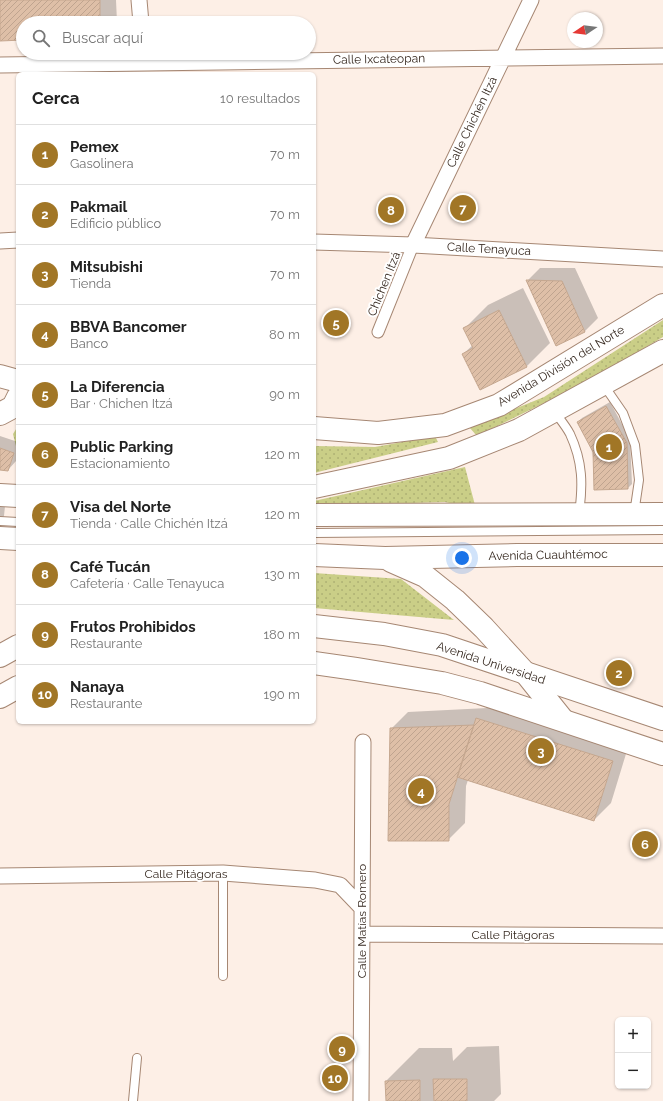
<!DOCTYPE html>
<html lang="es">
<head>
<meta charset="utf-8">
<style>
	body { margin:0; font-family:Raleway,sans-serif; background:#f6f6f6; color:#222 }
	.controls { position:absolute; right:12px; bottom:12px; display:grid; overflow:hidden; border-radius:6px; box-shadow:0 1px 3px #0004 }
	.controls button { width:36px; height:36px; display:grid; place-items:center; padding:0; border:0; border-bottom:1px solid #e0e0e0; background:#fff; color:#222; font:20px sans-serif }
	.compass { position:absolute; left:567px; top:12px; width:36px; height:36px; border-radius:50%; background:#fff; box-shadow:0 1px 3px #0004; rotate:257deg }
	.you { position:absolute; left:462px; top:558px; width:14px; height:14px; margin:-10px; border:3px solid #fff; border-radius:50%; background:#1a73e8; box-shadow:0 0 0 6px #1a73e833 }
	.badge { display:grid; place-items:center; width:26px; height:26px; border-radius:50%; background:#a17626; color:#fff; font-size:13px; font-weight:700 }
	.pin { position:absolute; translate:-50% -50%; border:2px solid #fff; box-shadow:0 1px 4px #0006 }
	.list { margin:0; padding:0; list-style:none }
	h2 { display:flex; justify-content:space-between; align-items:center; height:52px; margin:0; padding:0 16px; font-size:17px }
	h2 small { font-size:13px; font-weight:400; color:#767676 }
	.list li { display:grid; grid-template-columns:26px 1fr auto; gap:12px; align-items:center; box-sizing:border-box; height:60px; padding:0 16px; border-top:1px solid #e0e0e0 }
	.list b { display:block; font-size:15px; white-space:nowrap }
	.list p { margin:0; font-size:13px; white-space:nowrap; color:#767676 }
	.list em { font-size:13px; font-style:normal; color:#767676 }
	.icon { flex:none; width:22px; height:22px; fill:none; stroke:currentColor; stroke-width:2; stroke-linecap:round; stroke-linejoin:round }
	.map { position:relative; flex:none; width:663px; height:1101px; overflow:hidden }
	.search { position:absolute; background:#fff; box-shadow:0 1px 3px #0004; left:16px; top:16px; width:300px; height:44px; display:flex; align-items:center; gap:10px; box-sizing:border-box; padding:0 14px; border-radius:22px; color:#767676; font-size:15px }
	.panel { position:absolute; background:#fff; box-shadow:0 1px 3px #0004; left:16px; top:72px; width:300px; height:652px; border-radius:6px }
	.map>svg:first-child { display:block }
	.grass { fill:url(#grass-dots) }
	.shadow { fill:#0003 }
	.building { fill:url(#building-hatch); stroke:#c5a78f }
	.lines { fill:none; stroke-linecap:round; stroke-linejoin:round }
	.service-casing { stroke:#a68773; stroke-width:10 }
	.pedestrian-casing { stroke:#a68773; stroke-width:13 }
	.minor-casing { stroke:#a68773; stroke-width:17 }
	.secondary-casing { stroke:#a68773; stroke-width:24 }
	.primary-casing { stroke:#a68773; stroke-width:24 }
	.service { stroke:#fff; stroke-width:8 }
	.pedestrian { stroke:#fff; stroke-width:11 }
	.minor { stroke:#fff; stroke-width:15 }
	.secondary { stroke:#fff; stroke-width:22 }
	.primary { stroke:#fff; stroke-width:22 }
	.labels { text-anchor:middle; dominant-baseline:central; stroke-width:4; stroke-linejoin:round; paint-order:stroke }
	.street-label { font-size:12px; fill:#362920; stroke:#fff }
</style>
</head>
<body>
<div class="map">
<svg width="663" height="1101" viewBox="0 0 663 1101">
	<defs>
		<pattern id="grass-dots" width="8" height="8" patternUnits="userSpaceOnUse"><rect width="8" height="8" fill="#cace87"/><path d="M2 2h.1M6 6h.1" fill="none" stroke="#aeb174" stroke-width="1.8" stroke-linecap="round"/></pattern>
		<pattern id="building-hatch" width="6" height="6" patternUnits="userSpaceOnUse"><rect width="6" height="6" fill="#debfa7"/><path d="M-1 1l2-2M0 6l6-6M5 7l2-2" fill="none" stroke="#bfa48f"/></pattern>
	</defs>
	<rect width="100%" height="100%" fill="#fdefe6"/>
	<path class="grass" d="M 663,320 L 663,337 L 587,382 L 477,436 L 469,427 L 544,397 Z
		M 18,426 L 18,454 L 13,434 Z
		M 435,436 L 438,442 L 314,473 L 314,446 L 375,447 Z
		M 465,467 L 476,509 L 445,502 L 314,506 L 314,501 Z
		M 314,573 L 401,579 L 454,620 L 314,608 Z"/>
	<path class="shadow" d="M 0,0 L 116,0 L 117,22 L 115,23 L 23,23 L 23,39 L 0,40 Z
		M 540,268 L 575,268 L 598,318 L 585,331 L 556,344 L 527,281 Z
		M 523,288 L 550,343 L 527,366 L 463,354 L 473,345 L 465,328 L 488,305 Z
		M 610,402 L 630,439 L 632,484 L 628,488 L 578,422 L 582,418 Z
		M 0,436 L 18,442 L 18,456 L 16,461 L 8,470 L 0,469 Z
		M 0,496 L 6,496 L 4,516 L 0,520 Z
		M 494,701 L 629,744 L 611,803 L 594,820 L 468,780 L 466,786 L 465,823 L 448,840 L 391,729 L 408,712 L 487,708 Z
		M 499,1046 L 501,1094 L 494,1101 L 387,1101 L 386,1081 L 419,1048 L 452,1048 L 453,1061 L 467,1047 Z"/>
	<path class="building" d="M 0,0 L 100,0 L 100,23 L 23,23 L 23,40 L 0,41 Z
		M 526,280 L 562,281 L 585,332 L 556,346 Z
		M 499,310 L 527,367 L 480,390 L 462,354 L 473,348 L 463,328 Z
		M 606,406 L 627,443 L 628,489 L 594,490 L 593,452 L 577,422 Z
		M 0,448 L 14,453 L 8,471 L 0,470 Z
		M 476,718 L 613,761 L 594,821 L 457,777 Z
		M 474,725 L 449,804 L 449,841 L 388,841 L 390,728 Z
		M 433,1079 L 467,1079 L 467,1101 L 434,1101 Z
		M 420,1080 L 420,1101 L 386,1101 L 385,1081 Z"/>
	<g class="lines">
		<g class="service-casing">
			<path id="service" d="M 603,384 L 623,413 L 635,445 L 639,480 L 634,514
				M 554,411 C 559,418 566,426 570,434 C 583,462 583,485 579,514
				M 0,521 L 18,522
				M 314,533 L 663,530
				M 223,873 L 223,976
				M 133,1101 L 137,1058"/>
		</g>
		<g class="pedestrian-casing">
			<path id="pedestrian" d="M 378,332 L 413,245"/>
		</g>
		<g class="minor-casing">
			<path id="minor" d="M 139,0 L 141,23
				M 0,65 L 663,56
				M 0,241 L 18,240
				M 314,242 L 413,245 L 663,259
				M 413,245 L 531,0
				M 0,876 L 223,873 L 315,880 L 340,885 L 362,908
				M 362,934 L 663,936
				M 361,1101 L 363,742"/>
		</g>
		<g class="secondary-casing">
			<path id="secondary" d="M 0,376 L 18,381
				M 0,414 L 13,407 L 18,397
				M 314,428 L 378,433 L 445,425 L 499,405 L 663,305
				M 314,487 L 449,458 L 519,430 L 663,351
				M 314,626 L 384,634 L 442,645 L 663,719
				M 0,656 L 18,646
				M 314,663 L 356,669 L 442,683 L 480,693 L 663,754
				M 0,697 L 18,687"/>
		</g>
		<g class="primary-casing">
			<path id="primary" d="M 0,495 L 18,496
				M 314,515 L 663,514
				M 0,538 L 18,539
				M 314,555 L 385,558 L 517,555 L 663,555
				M 391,561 L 425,576 L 455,600 L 484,628 L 527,675 L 563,720"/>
		</g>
		<use href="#service" class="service"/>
		<use href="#pedestrian" class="pedestrian"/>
		<use href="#minor" class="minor"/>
		<use href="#secondary" class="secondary"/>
		<use href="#primary" class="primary"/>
	</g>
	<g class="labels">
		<g class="street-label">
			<text transform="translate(379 59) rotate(-1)">Calle Ixcateopan</text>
			<text transform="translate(472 122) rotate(-64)">Calle Chichén Itzá</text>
			<text transform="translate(489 249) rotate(3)">Calle Tenayuca</text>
			<text transform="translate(384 284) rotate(-68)">Chichen Itzá</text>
			<text transform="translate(561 366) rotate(-31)">Avenida División del Norte</text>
			<text transform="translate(548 555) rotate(-1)">Avenida Cuauhtémoc</text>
			<text transform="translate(491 663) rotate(18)">Avenida Universidad</text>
			<text x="186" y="874">Calle Pitágoras</text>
			<text transform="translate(362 921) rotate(-90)">Calle Matías Romero</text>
			<text x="513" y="935">Calle Pitágoras</text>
		</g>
	</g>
</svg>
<div class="controls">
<button>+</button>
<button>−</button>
</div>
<svg class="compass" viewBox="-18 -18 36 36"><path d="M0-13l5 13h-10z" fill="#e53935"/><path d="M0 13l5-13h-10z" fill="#767676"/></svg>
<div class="you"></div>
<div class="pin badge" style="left:609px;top:447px">1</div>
<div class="pin badge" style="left:619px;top:673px">2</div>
<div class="pin badge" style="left:541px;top:751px">3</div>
<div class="pin badge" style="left:421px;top:791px">4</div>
<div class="pin badge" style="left:336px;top:323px">5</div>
<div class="pin badge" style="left:645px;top:844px">6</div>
<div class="pin badge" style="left:463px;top:208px">7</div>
<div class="pin badge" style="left:391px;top:210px">8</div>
<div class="pin badge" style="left:342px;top:1049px">9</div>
<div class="pin badge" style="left:335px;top:1078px">10</div>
<div class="search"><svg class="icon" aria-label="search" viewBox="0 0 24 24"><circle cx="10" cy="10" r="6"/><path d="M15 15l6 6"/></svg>Buscar aquí</div>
<section class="panel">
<h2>Cerca<small>10 resultados</small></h2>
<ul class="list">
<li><span class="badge">1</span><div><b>Pemex</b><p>Gasolinera</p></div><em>70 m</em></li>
<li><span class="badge">2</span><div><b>Pakmail</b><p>Edificio público</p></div><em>70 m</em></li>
<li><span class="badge">3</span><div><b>Mitsubishi</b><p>Tienda</p></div><em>70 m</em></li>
<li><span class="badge">4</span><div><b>BBVA Bancomer</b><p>Banco</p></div><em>80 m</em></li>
<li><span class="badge">5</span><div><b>La Diferencia</b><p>Bar · Chichen Itzá</p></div><em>90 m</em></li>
<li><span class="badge">6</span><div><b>Public Parking</b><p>Estacionamiento</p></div><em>120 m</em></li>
<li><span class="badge">7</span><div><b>Visa del Norte</b><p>Tienda · Calle Chichén Itzá</p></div><em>120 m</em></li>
<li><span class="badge">8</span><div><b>Café Tucán</b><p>Cafetería · Calle Tenayuca</p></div><em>130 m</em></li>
<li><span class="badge">9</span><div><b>Frutos Prohibidos</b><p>Restaurante</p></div><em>180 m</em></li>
<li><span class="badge">10</span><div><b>Nanaya</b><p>Restaurante</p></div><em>190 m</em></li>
</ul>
</section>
</div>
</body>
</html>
